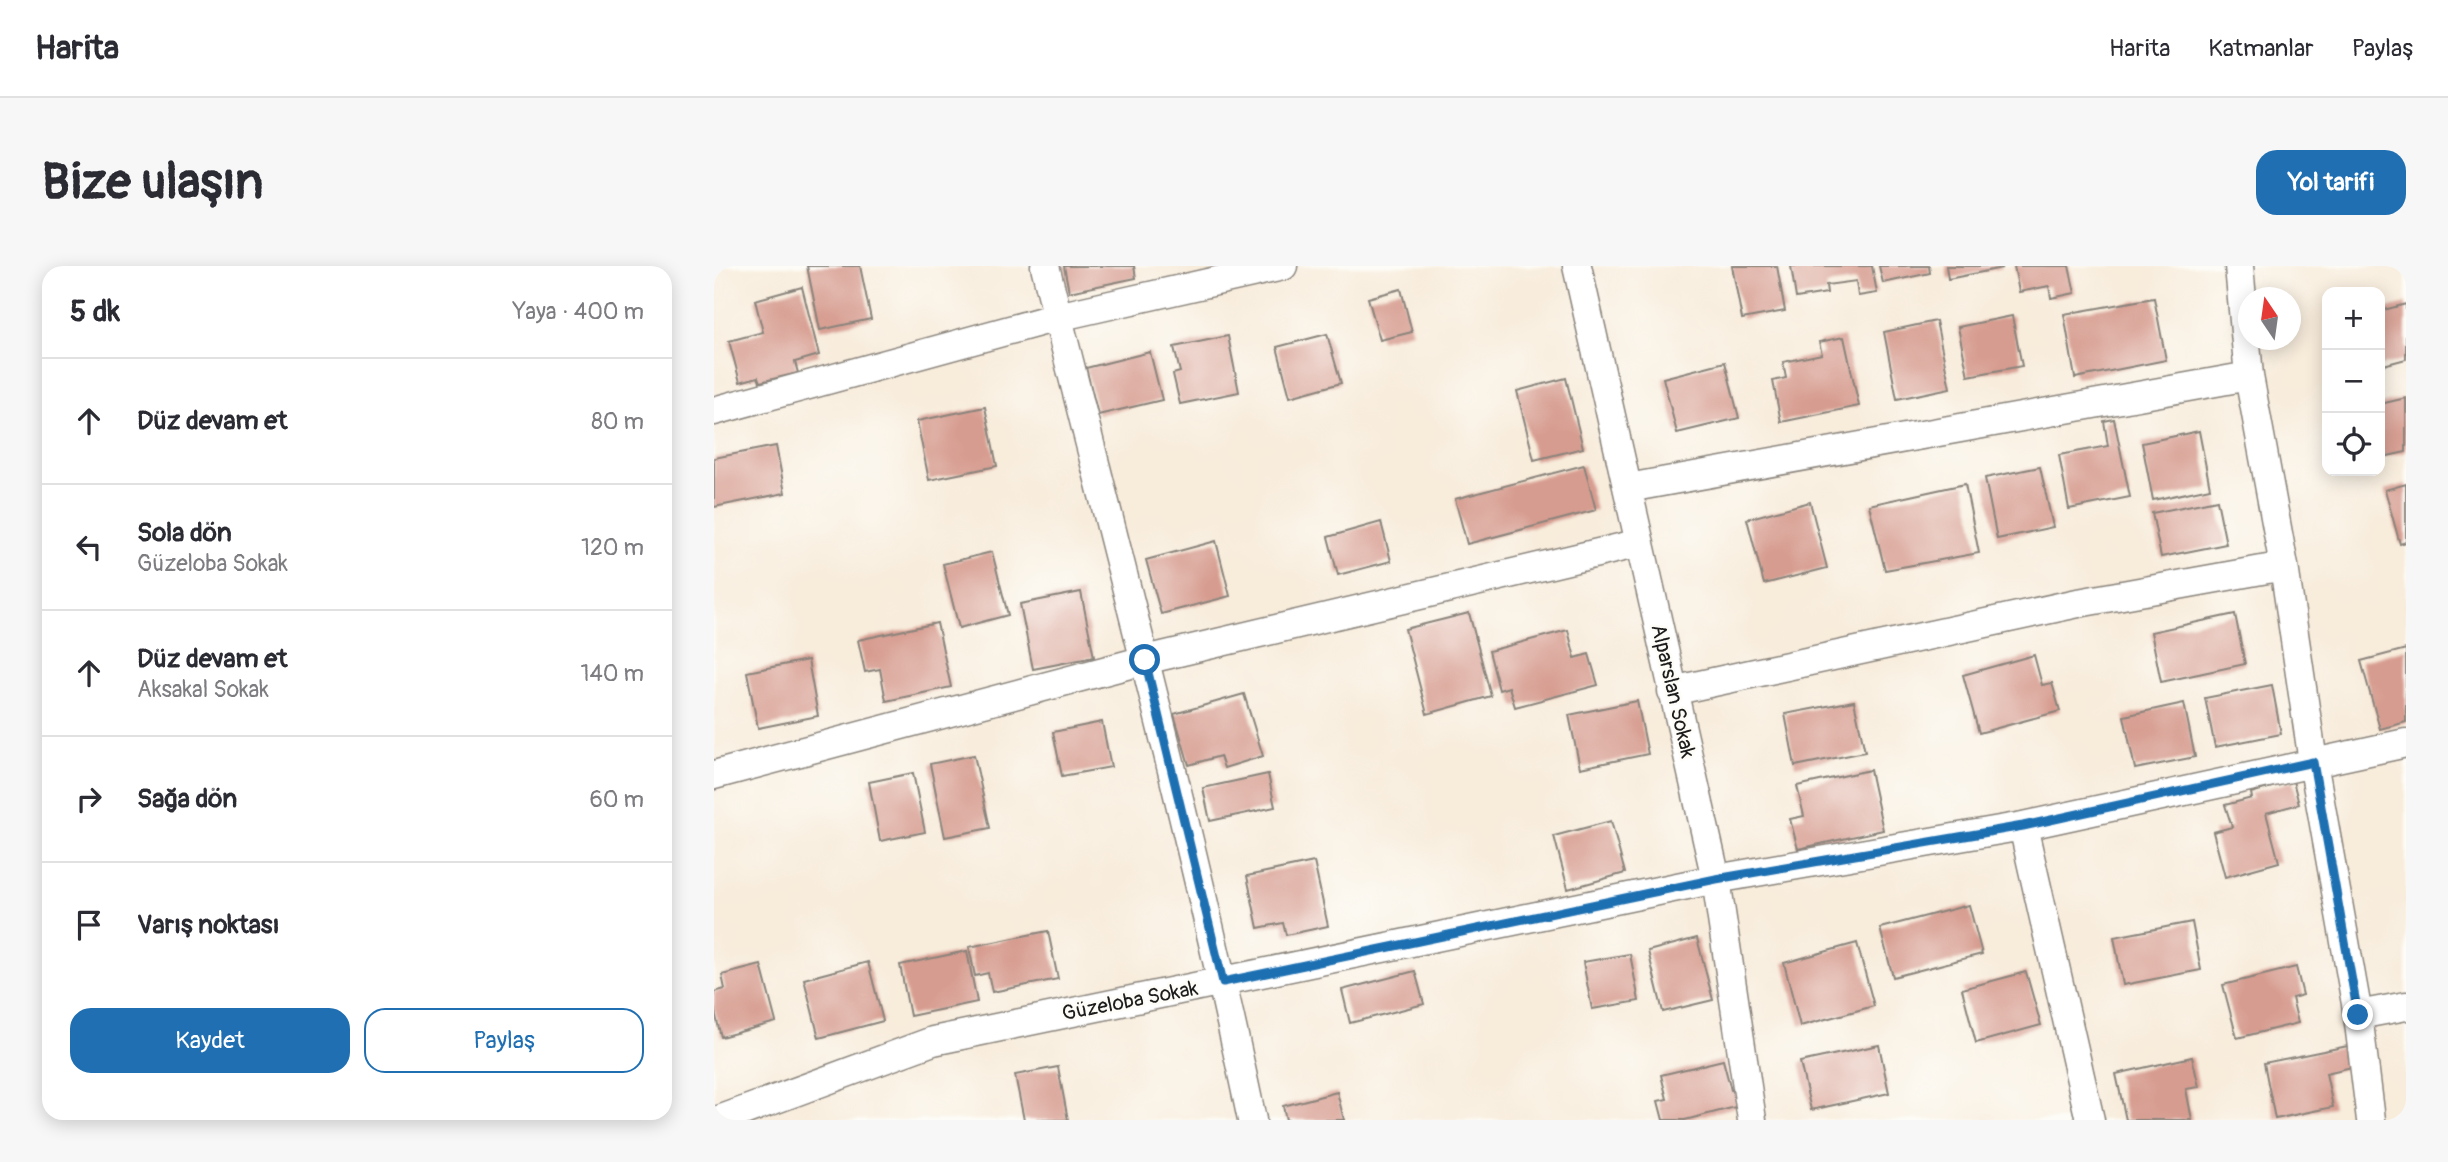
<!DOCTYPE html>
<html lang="tr">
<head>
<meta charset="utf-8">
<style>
	body { margin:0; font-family:Pangolin,sans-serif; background:#f7f7f7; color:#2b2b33 }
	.controls { position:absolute; right:21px; top:21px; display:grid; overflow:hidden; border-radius:14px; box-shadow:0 4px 18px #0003 }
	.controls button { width:63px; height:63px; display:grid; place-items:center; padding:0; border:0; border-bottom:2px solid #e1e1e2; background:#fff; color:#2b2b33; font:35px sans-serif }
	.compass { position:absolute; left:1524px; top:21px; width:63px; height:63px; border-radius:50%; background:#fff; box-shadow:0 4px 18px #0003; rotate:347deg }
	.stop { position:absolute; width:21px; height:21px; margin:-16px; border:5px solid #1f6fb2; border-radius:50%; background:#fff }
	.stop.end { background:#1f6fb2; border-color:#fff; box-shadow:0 2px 7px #0008 }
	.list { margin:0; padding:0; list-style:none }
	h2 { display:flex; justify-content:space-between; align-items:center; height:91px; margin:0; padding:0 28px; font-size:30px }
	h2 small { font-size:23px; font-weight:400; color:#7c7c81 }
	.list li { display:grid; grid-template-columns:46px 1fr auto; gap:21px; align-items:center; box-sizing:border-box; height:126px; padding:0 28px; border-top:2px solid #e1e1e2 }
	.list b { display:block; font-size:26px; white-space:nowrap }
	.list p { margin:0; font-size:23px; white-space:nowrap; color:#7c7c81 }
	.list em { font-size:23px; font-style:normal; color:#7c7c81 }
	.actions { display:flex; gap:14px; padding:21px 28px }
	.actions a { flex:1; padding:16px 0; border:2px solid #1f6fb2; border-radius:21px; text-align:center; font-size:24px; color:#1f6fb2 }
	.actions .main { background:#1f6fb2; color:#fff }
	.icon { flex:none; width:38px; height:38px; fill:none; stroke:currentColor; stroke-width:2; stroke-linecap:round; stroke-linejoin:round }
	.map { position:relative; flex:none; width:1692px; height:854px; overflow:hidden; border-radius:21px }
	header { display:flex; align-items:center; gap:42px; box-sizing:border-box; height:98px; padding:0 35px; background:#fff; border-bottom:2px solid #e1e1e2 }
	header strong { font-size:33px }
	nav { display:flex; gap:38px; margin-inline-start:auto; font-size:24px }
	.intro { display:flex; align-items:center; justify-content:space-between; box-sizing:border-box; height:168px; padding:0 42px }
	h1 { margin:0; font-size:49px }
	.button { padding:18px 32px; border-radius:21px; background:#1f6fb2; color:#fff; font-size:24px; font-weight:700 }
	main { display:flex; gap:42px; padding:0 42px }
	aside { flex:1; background:#fff; border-radius:21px; box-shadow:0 4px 18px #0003 }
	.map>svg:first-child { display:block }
	.building { fill:#d79c90 }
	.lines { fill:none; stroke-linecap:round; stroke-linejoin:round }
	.minor-casing { stroke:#8a847c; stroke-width:31 }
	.minor { stroke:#fff; stroke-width:28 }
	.route { stroke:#1f6fb2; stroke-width:9 }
	.labels { text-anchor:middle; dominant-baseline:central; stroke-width:5; stroke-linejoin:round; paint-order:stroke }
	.street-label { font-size:21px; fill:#1c1c1c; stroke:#fdfcf7 }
</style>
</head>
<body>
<header>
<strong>Harita</strong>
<nav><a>Harita</a><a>Katmanlar</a><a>Paylaş</a></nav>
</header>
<div class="intro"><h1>Bize ulaşın</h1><a class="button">Yol tarifi</a></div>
<main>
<aside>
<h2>5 dk<small>Yaya · 400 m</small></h2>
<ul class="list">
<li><svg class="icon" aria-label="ahead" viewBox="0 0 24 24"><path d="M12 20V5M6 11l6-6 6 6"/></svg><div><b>Düz devam et</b></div><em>80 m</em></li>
<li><svg class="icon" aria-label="left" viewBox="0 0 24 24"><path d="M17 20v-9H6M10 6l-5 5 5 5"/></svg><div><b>Sola dön</b><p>Güzeloba Sokak</p></div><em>120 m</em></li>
<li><svg class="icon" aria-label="ahead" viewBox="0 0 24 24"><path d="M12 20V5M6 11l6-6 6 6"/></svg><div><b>Düz devam et</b><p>Aksakal Sokak</p></div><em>140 m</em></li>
<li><svg class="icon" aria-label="right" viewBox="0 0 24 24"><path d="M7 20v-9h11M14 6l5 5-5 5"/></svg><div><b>Sağa dön</b></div><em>60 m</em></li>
<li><svg class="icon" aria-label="arrive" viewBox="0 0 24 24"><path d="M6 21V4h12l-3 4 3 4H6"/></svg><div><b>Varış noktası</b></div></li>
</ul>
<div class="actions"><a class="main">Kaydet</a><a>Paylaş</a></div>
</aside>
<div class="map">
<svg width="1692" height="854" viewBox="0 0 1692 854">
	<rect width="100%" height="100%" fill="#fdfcf7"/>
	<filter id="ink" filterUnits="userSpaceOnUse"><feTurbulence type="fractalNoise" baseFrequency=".0143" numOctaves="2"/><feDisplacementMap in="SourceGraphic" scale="14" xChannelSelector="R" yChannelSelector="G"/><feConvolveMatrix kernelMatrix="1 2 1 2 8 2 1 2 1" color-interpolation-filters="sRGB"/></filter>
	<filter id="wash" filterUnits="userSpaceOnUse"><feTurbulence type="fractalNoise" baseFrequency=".00686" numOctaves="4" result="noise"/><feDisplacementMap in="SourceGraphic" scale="28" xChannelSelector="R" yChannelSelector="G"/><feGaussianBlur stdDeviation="1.57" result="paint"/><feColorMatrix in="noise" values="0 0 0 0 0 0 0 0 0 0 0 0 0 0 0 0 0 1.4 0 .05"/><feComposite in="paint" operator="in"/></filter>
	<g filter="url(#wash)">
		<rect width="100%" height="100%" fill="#f8ecdb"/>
		<g id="blocks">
			<path class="building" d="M 93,0 L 146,0 L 157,53 L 106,64 Z
				M 350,0 L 420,0 L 422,12 L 355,26 Z
				M 1018,0 L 1063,0 L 1071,45 L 1028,53 Z
				M 1077,0 L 1158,0 L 1163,27 L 1144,30 L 1142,15 L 1112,19 L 1113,27 L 1082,32 Z
				M 1165,0 L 1215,0 L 1216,7 L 1169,17 Z
				M 1232,0 L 1287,0 L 1288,2 L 1234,13 Z
				M 1300,0 L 1355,0 L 1361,27 L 1337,32 L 1335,20 L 1305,26 Z
				M 88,21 L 105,89 L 81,96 L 84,107 L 46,116 L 44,111 L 26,116 L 15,75 L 49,66 L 41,34 Z
				M 687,23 L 698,66 L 666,74 L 654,32 Z
				M 1440,32 L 1452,94 L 1361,112 L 1350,48 Z
				M 1692,38 L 1692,93 L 1666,100 L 1666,45 Z
				M 1298,50 L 1308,100 L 1254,110 L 1244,61 Z
				M 1222,55 L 1236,122 L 1183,133 L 1170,66 Z
				M 613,68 L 627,117 L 576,131 L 563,81 Z
				M 514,70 L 525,126 L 466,138 L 459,108 L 466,106 L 460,81 Z
				M 1130,71 L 1145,140 L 1067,156 L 1059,115 L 1072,112 L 1069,96 L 1108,88 L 1105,76 Z
				M 436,86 L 448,134 L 384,149 L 372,102 Z
				M 1011,96 L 1025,152 L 963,167 L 949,112 Z
				M 852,112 L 869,182 L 820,194 L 803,125 Z
				M 1692,132 L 1692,186 L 1669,191 L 1666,180 L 1666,138 Z
				M 271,141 L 283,200 L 215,214 L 203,155 Z
				M 1400,153 L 1416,231 L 1355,243 L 1345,189 L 1394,180 L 1390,155 Z
				M 1485,165 L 1496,222 L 1439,234 L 1428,177 Z
				M 62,180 L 71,227 L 0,241 L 0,192 Z
				M 870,199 L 882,244 L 753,278 L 741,233 Z
				M 1326,201 L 1339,261 L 1283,273 L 1271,212 Z
				M 1251,218 L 1265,287 L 1171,304 L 1155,239 Z
				M 1692,218 L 1692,276 L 1686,278 L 1671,224 Z
				M 1503,234 L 1512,278 L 1447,291 L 1438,247 Z
				M 1096,236 L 1113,302 L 1050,318 L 1033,253 Z
				M 667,256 L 677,295 L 624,309 L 614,271 Z
				M 502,275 L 516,330 L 447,348 L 432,294 Z
				M 278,286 L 294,349 L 245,362 L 229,298 Z
				M 367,326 L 380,391 L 319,403 L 306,338 Z
				M 755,347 L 777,430 L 713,448 L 691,363 Z
				M 1521,348 L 1531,398 L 1447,416 L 1437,366 Z
				M 223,357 L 237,421 L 172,435 L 166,403 L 151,406 L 144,374 Z
				M 854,364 L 861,392 L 875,388 L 884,419 L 801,441 L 795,421 L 785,424 L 775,385 Z
				M 1692,383 L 1692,456 L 1666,463 L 1647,395 Z
				M 1320,389 L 1328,419 L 1338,417 L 1346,445 L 1265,467 L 1249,409 Z
				M 94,394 L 104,450 L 44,462 L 33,406 Z
				M 1558,419 L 1567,468 L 1501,481 L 1491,432 Z
				M 530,428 L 549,490 L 510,502 L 506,490 L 475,499 L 460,448 Z
				M 923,435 L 934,488 L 866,502 L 855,449 Z
				M 1140,435 L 1151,486 L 1081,500 L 1071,448 Z
				M 1470,437 L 1481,491 L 1421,503 L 1410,450 Z
				M 388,456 L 397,501 L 348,510 L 339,466 Z
				M 260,489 L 276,562 L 231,571 L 216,498 Z
				M 1156,504 L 1169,564 L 1084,583 L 1076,553 L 1090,550 L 1083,520 Z
				M 199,507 L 211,566 L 166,575 L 155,516 Z
				M 554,508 L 561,541 L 496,555 L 489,522 Z
				M 1579,515 L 1585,538 L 1552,547 L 1565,596 L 1511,611 L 1499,566 L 1518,561 L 1511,539 L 1538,532 L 1537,527 Z
				M 897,555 L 911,607 L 854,623 L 840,570 Z
				M 600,596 L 614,660 L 572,669 L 569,657 L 544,662 L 533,610 Z
				M 1255,639 L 1268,688 L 1179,711 L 1166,662 Z
				M 1478,656 L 1487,704 L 1409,719 L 1400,671 Z
				M 334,665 L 344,713 L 278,726 L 274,707 L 261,710 L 255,681 Z
				M 983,672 L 999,734 L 949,746 L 934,685 Z
				M 1143,677 L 1160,740 L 1086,760 L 1070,697 Z
				M 253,685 L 263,736 L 196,750 L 186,699 Z
				M 916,688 L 925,735 L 878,743 L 869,696 Z
				M 154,696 L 169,755 L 105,772 L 90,713 Z
				M 47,699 L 62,756 L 7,771 L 0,742 L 0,726 L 11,723 L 8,709 Z
				M 1582,701 L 1589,729 L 1578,732 L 1584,757 L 1523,772 L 1509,719 Z
				M 701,705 L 710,738 L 636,757 L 628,724 Z
				M 1312,706 L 1327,759 L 1262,777 L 1248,723 Z
				M 1165,779 L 1175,827 L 1097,844 L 1086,796 Z
				M 1634,780 L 1638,801 L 1612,807 L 1619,841 L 1561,853 L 1550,797 Z
				M 1478,791 L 1485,821 L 1472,823 L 1478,854 L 1412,854 L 1402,808 Z
				M 1009,794 L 1017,824 L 1029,821 L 1033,838 L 971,854 L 949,854 L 944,835 L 953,833 L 947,809 Z
				M 344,801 L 354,854 L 310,854 L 301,809 Z
				M 623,826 L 630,854 L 572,854 L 569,840 Z"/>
		</g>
	</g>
	<g filter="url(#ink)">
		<use href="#blocks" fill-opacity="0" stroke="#8a847c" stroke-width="2"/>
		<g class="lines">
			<g class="minor-casing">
				<path id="minor" d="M 331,0 C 402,284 478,567 538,854
					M 863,0 L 1002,613 L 1038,854
					M 1525,0 L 1535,110 L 1570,300 L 1599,496 L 1644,749 L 1657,854
					M 0,145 L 343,51 L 569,0
					M 914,222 L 1535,110
					M 958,425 L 1364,337 L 1570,300
					M 0,509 L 431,394 L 926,277
					M 1309,560 L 1376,854
					M 1644,749 L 1692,740
					M 5,854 L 219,775 L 1002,613 L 1309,560 L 1692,477"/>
			</g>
			<use href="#minor" class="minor"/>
		</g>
	</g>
	<g class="lines" filter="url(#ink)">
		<path class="route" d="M 431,394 L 509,716 L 1002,613 L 1309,560 L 1599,496 L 1644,749"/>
	</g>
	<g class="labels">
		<g class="street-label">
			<text transform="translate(959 425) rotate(77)">Alparslan Sokak</text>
			<text transform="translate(416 735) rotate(-11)">Güzeloba Sokak</text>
		</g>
	</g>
</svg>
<div class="controls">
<button>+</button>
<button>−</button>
<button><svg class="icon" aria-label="locate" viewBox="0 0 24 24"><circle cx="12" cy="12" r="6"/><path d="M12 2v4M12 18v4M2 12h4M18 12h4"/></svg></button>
</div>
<svg class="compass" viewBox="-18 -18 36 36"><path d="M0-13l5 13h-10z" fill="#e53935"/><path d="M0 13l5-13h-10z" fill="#7c7c81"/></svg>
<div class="stop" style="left:431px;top:394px"></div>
<div class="stop end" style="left:1644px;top:749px"></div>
</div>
</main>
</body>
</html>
